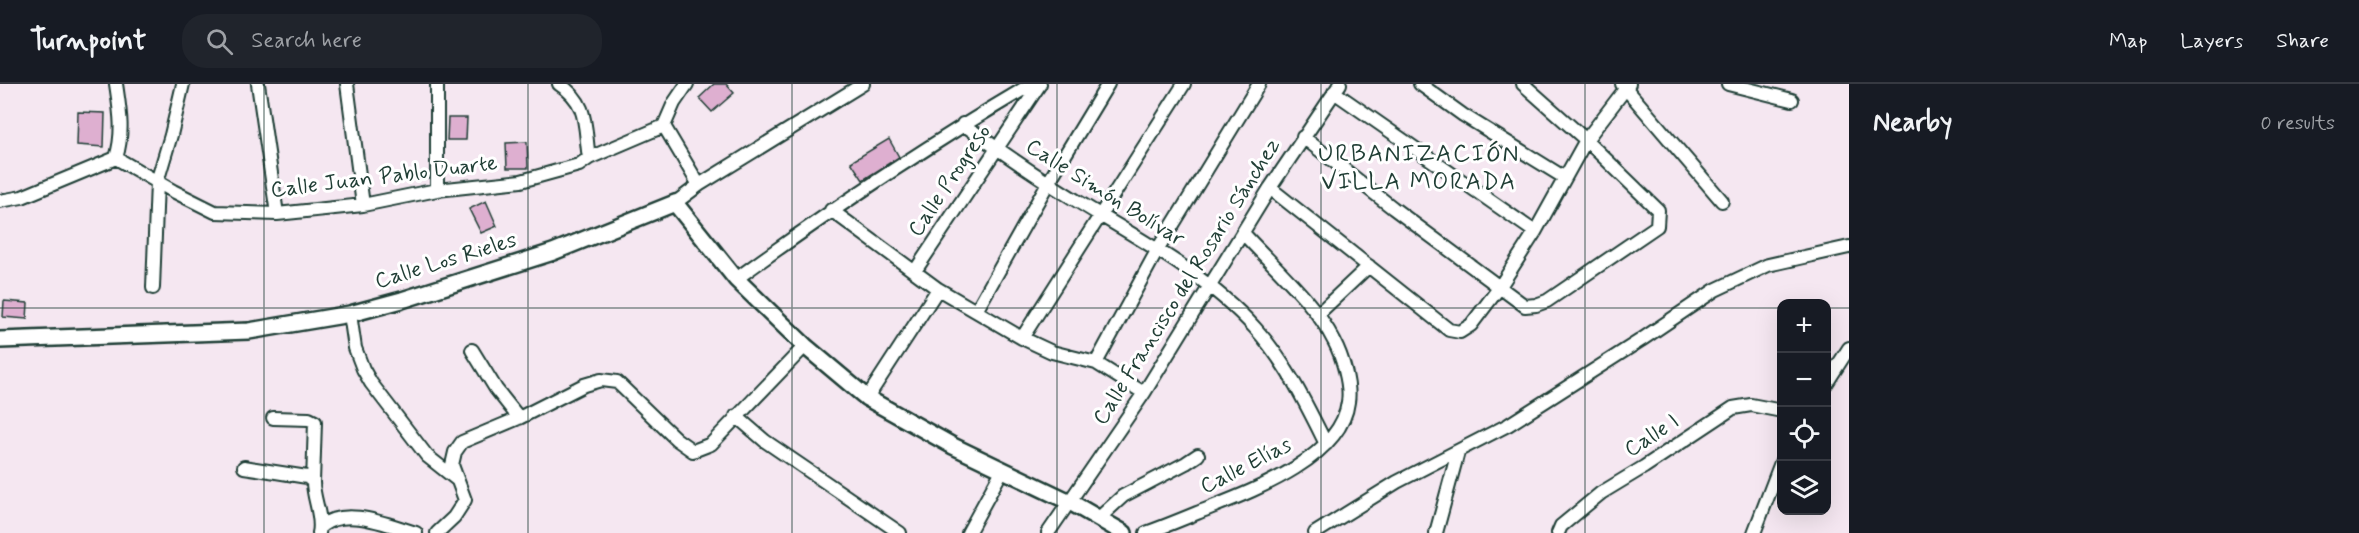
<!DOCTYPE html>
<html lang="en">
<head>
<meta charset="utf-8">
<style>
	body { margin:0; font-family:Mynerve,sans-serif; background:#20242c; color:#f1f3f6 }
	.controls { position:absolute; right:18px; bottom:18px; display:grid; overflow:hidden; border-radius:12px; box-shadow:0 6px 24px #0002 }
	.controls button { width:54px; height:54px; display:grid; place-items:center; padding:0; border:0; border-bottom:2px solid #363941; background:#171b24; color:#f1f3f6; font:30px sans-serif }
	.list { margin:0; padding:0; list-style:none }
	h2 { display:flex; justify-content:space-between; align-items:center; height:78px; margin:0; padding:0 24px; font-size:26px }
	h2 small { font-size:20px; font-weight:400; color:#9ea1a6 }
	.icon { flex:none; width:33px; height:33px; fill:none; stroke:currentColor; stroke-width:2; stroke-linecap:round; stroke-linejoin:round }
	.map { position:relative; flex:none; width:1849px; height:449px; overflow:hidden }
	header { display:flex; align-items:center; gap:36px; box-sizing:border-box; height:84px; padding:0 30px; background:#171b24; border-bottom:2px solid #363941 }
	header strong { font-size:28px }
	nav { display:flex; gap:33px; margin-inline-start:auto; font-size:21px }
	.search { width:420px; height:54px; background:#20242c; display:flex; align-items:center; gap:15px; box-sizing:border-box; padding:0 21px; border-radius:24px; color:#9ea1a6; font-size:22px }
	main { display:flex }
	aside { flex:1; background:#171b24 }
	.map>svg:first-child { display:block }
	.building { fill:#deafd0; stroke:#1f3d34; stroke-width:1.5 }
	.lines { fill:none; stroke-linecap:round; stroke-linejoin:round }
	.minor-casing { stroke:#1f3d34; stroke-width:16 }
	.tertiary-casing { stroke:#1f3d34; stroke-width:20 }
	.minor { stroke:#fff; stroke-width:12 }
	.tertiary { stroke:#fff; stroke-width:15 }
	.grid { fill:none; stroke:#1f3d34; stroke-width:1.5; stroke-opacity:0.55 }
	.labels { text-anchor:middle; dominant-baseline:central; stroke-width:6; stroke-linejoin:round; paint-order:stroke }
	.street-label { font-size:22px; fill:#1f3d34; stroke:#fff }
	.neighbourhood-label { font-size:24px; letter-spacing:1.5px; fill:#1f3d34; stroke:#fff }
</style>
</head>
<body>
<header>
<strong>Turnpoint</strong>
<div class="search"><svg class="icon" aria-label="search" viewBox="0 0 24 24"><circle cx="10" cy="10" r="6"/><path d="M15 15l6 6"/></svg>Search here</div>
<nav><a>Map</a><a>Layers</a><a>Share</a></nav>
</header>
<main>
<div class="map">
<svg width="1849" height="449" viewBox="0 0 1849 449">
	<rect width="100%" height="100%" fill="#f5e7f1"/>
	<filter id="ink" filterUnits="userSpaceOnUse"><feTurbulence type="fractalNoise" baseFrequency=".0167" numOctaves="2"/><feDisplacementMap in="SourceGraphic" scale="12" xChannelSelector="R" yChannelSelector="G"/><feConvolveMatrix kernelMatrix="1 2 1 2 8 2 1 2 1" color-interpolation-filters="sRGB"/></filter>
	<g filter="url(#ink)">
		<path class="building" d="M 714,0 L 726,0 L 734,9 L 712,28 L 699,14 Z
			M 78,28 L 105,29 L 104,63 L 77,61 Z
			M 448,34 L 467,34 L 466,56 L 447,56 Z
			M 889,55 L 899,73 L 863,96 L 851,78 Z
			M 527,58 L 528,84 L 507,84 L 506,59 Z
			M 486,117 L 497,142 L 481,149 L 469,125 Z
			M 4,217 L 28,219 L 27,235 L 3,233 Z"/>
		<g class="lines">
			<g class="minor-casing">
				<path id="minor" d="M 258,0 L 277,130
					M 347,0 L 363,121
					M 437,0 L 437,106
					M 559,0 C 589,19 584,42 589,74
					M 1420,0 L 1463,31 L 1565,94
					M 1622,0 L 1722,117
					M 1728,0 L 1792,16
					M 1334,8 L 1535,148
					M 963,40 C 1008,73 1053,103 1100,131 C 1154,163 1213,197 1255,244 C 1286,278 1306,320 1326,360
					M 664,42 L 699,101
					M 1303,53 L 1393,124 L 1525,222 L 1536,221 L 1547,217 L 1657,142 L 1658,126 L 1586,56 L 1523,0
					M 116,74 L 173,107 L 215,128 L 277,130 L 363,121 L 437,106 L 521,97 L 579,81 L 589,74 L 664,42 L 674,19 L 687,0
					M 116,74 C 124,48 120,27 116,0
					M 1270,104 L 1449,246 L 1460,248 L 1471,241 L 1499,204 L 1535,148 L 1586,56 L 1629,0
					M 0,117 L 22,113 L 116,74
					M 675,119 L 699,101 L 863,0
					M 831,126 L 938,205 L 1022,254 L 1052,268 L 1096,279 L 1144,309
					M 915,187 L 1040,0
					M 736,195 C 832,125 930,60 1032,0
					M 153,204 L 157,98 L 171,51 L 183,0
					M 976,227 L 1048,99 L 1108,0
					M 350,230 L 355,264 L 363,285 L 371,299 L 427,372 L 456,395
					M 1318,230 L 1369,182
					M 1022,254 L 1184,0
					M 472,266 L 496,305 L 519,334
					M 1096,279 L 1158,165 L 1259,0
					M 1826,300 L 1849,264
					M 867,314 L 938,205
					M 736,332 L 765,357 L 900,449
					M 273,334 L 309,335 L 315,338 L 313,398
					M 244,383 L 307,393 L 313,398 C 313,415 323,433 319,449
					M 1099,434 L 1123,412 L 1186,379 L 1198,371
					M 321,442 C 346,422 388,441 416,449
					M 437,449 L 454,433 L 465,416 L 452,381 L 455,368 L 462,358 L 519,334 L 584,301 L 601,296 L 617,298 L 676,355 L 693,367 L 711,360 L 805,262
					M 968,449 L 1003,385
					M 1048,449 L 1144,309 L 1270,104 L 1340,0
					M 1146,449 C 1163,443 1180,436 1197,429 C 1244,410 1341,377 1348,318 C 1351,301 1342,272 1334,257 C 1314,217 1273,182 1243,149
					M 1315,449 L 1397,398 L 1508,341 L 1641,256 L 1715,206 L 1768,181 L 1849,163
					M 1436,449 L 1458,368
					M 1558,449 L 1561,442 L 1601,409 L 1644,383 L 1733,324 L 1751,321 L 1782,327
					M 1754,449 L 1782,376"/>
			</g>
			<g class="tertiary-casing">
				<path id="tertiary" d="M 0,256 L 249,247 L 350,230 L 402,216 L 553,168 L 675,119 L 736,195 L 805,262 L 867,314 L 953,362 L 1070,418 L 1124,449"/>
			</g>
			<use href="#minor" class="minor"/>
			<use href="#tertiary" class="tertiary"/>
		</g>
	</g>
	<path class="grid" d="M 264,0 L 264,449M 528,0 L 528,449M 792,0 L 792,449M 1057,0 L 1057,449M 1321,0 L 1321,449M 1585,0 L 1585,449M 0,224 L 1782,224M 1826,224 L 1849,224"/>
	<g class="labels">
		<g class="street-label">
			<text transform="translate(384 93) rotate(-7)">Calle Juan Pablo Duarte</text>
			<text transform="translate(950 97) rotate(-56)">Calle Progreso</text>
			<text transform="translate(1105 109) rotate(32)">Calle Simón Bolívar</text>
			<text transform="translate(446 177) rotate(-17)">Calle Los Rieles</text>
			<text transform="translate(1187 198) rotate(-58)">Calle Francisco del Rosario Sánchez</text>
			<text transform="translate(1652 352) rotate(-33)">Calle I</text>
			<text transform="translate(1246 382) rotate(-27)">Calle Elías</text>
		</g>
		<g class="neighbourhood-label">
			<text x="1419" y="70">URBANIZACIÓN<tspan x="1419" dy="28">VILLA MORADA</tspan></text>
		</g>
	</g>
</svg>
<div class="controls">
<button>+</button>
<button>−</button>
<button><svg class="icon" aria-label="locate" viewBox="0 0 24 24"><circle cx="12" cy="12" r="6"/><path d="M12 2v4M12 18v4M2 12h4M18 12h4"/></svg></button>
<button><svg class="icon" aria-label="layers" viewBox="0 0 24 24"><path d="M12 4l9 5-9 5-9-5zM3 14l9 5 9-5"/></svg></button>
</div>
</div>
<aside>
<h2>Nearby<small>0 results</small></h2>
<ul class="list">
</ul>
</aside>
</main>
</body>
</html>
